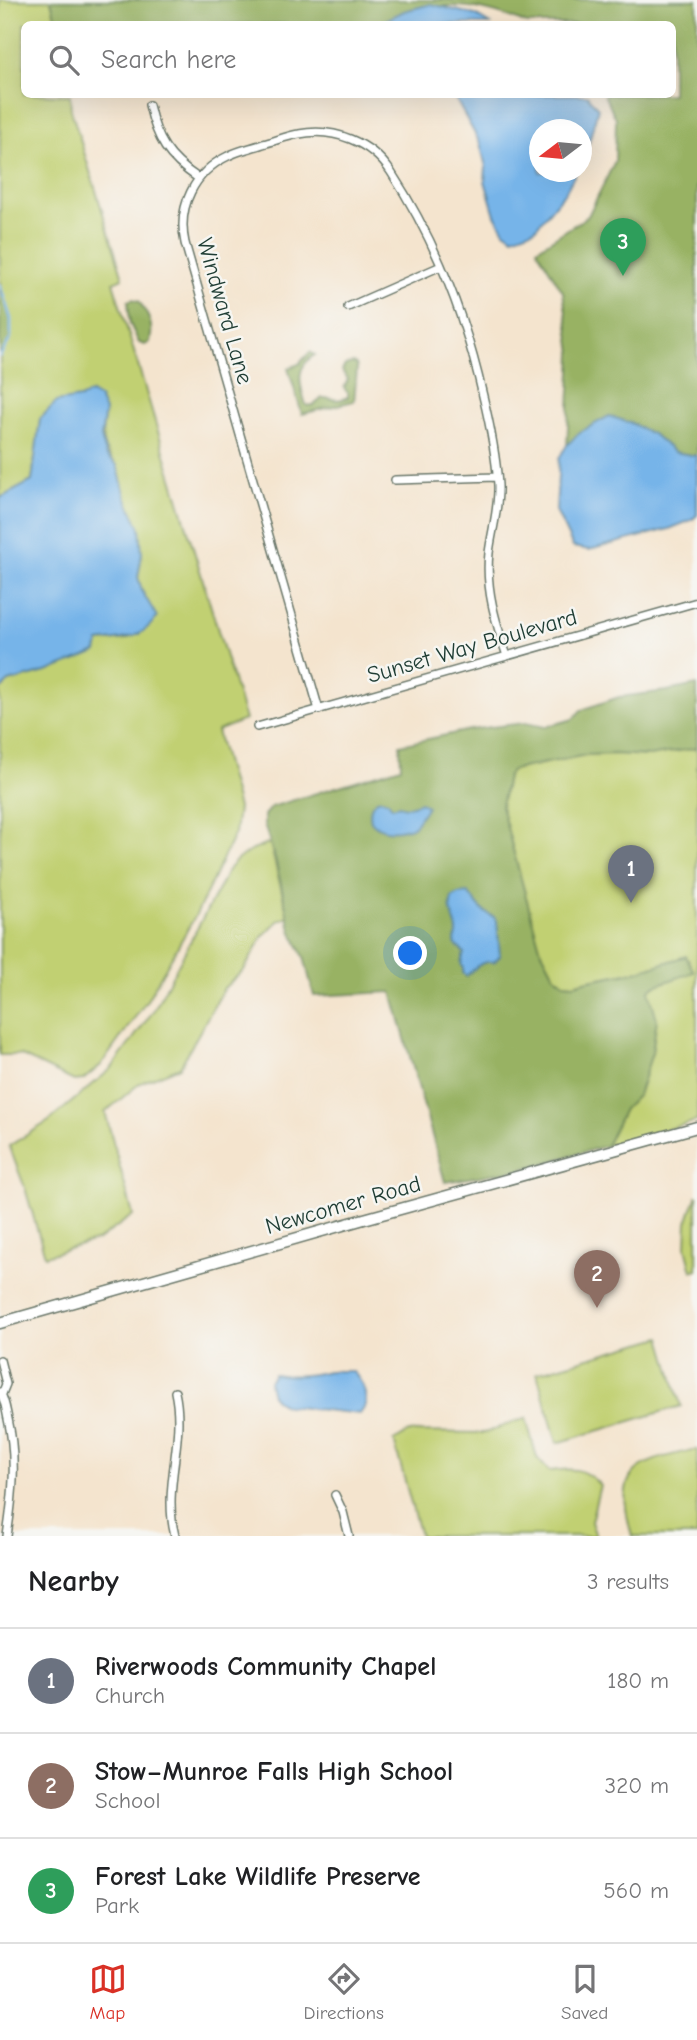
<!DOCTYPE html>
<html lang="en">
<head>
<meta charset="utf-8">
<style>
	body { margin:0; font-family:"Comic Neue",sans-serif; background:#f2f2f2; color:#202124 }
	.compass { position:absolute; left:529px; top:119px; width:63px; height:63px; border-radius:50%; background:#fff; box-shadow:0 7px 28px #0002; rotate:254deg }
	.you { position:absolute; left:411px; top:954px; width:24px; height:24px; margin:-18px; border:5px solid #fff; border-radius:50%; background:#1a73e8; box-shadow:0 0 0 10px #1a73e833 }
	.badge { display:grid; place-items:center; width:46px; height:46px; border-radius:50%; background:#d93025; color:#fff; font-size:23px; font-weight:700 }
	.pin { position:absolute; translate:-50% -58px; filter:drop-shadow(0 2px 4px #0008) }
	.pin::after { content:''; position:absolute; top:37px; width:24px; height:21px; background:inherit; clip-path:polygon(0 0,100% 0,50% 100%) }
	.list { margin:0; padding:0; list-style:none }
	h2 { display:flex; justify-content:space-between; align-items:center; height:91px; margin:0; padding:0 28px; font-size:30px }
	h2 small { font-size:23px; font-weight:400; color:#757577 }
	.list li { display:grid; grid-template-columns:46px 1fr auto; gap:21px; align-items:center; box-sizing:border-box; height:105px; padding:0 28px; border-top:2px solid #e0e0e0 }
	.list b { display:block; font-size:26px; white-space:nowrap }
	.list p { margin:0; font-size:23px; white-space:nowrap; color:#757577 }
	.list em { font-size:23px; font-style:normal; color:#757577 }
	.icon { flex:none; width:38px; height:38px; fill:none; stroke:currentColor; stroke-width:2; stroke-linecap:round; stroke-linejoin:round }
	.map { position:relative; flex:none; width:697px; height:1536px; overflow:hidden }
	.search { position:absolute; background:#fff; box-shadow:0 7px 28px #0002; left:21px; right:21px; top:21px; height:77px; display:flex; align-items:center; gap:18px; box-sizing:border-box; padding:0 24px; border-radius:10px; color:#757577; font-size:26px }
	.sheet { height:406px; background:#fff }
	nav { display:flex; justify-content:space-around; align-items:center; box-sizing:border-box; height:98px; border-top:2px solid #e0e0e0; background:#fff; font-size:19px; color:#757577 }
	nav a { display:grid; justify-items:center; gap:4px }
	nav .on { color:#d93025 }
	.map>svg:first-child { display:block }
	.green { fill:#c1d072; stroke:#708653; stroke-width:2 }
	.forest { fill:#98b264; stroke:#5c784c; stroke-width:2 }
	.water { fill:#76b4e9; stroke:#4a788e; stroke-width:2 }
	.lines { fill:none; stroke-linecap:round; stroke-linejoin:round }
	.stream { stroke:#76b4e9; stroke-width:2.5 }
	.street-casing { stroke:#6a776a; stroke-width:10 }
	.secondary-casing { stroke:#6a776a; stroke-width:13 }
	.street { stroke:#fff; stroke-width:7 }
	.secondary { stroke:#fff; stroke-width:10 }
	.labels { text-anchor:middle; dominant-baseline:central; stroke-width:5; stroke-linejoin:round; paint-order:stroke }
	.street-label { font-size:23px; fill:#1f3d34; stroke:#f6f6f2 }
</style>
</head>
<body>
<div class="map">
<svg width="697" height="1536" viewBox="0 0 697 1536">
	<rect width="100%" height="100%" fill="#f6f6f2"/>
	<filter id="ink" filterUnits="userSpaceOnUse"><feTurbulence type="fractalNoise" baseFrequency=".0143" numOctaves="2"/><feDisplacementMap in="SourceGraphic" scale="14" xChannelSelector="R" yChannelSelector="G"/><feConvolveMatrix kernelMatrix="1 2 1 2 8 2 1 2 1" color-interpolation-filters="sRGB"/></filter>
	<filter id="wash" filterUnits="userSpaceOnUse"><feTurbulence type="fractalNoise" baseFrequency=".00686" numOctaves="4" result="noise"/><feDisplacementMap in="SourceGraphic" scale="28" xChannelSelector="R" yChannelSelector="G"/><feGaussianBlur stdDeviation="1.57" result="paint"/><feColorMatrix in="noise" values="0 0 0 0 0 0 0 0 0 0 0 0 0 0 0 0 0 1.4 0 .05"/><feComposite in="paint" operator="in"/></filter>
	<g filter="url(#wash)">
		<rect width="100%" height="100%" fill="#f4e4ce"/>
		<path class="green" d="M 0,0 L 51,0 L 57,24 L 24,24 L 24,94 L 70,95 L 71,110 L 123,278 L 113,282 L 245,720 L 217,731 L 238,808 L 235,833 L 197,913 L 146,1002 L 101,1065 L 83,1080 L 74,1081 L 20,1055 L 0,1055 L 0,690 L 9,682 L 49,671 L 99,642 L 127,639 L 156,617 L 142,591 L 138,577 L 142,554 L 117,465 C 98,447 102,434 105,411 L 91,393 L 80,398 L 56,403 L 40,419 L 32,481 L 0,498 Z
			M 697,748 L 697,1121 L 606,1146 L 624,1109 L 638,1095 L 652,1053 L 639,971 L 589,980 L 574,984 L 564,983 L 554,975 L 540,948 L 501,806 L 507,777 L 512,770 L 586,755 L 615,754 L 649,756 Z
			M 270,843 L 288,917 L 278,921 L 263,936 L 244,970 L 224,988 L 180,1067 L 140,1083 L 105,1112 L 133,1215 L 98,1240 L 45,1256 L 25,1188 L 9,1146 L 49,1121 L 111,1069 L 154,1010 L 223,880 C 231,858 249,851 270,843 Z
			M 697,1195 L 697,1269 L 692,1271 L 686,1247 L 687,1222 Z
			M 661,1337 L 681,1406 L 557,1443 L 537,1373 Z
			M 526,1418 L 537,1458 L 549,1471 C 571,1468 584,1467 600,1485 L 591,1522 L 596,1536 L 420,1536 L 394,1441 L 409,1432 L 484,1433 Z
			M 697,1449 L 697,1536 L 632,1536 C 612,1466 638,1463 697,1449 Z"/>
		<path class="forest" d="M 51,0 L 697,0 L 697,456 L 674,452 L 654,435 L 581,432 L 567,445 L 572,353 L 563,292 L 537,249 L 588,216 L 615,161 L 616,118 L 604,95 L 672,94 L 672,24 L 527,24 C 471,0 434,0 378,24 L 57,24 Z
			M 0,285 L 11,319 L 11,338 L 0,356 Z
			M 132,299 L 139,301 C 149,317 154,324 150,342 L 145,345 L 139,343 L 130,324 L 128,301 Z
			M 310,352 L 315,355 C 294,367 300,386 306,405 C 313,407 317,403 322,398 C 332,397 335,403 348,397 L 348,393 L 344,388 L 348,379 L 342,371 L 345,365 L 353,363 L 356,364 L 357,369 L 354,401 L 302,414 L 288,368 L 299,364 Z
			M 697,685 L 697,748 L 649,756 L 615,754 L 586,755 L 512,770 L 507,777 L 501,806 L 540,948 L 554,975 L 564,983 L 574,984 L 589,980 L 639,971 L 686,956 L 694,972 L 654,986 L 649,991 L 657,1019 L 652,1053 L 638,1095 L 624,1109 L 606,1146 L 523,1169 L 445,1182 L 392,992 L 314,996 L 304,957 L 291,930 L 276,862 L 264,824 L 264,815 L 271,807 L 401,767 L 400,745 L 470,730 L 499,726 L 525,723 L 545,727 L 573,719 L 581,710 L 619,697 L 667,691 Z"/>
		<path class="water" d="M 431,4 L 475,15 L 490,24 L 378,24 L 404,11 Z
			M 451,95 L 587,95 L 598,108 L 587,149 L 582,160 L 582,130 L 540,130 L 540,172 L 576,172 L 566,191 L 535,229 L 513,237 L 504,231 L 495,215 L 485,181 L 486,167 L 480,143 L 455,98 Z
			M 91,393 L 99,398 L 105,411 L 101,437 L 106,455 L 117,465 L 126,497 L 140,528 L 142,554 L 138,577 L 142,591 L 157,617 C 141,640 124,639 99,642 L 97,652 L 49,671 L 9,682 L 0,690 L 0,498 L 32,481 L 40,419 L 56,402 L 80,398 Z
			M 609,416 L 631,423 L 654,435 L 674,452 L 697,456 L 697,515 L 692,520 L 669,529 L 589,550 L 573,547 L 556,511 L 559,458 L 567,445 L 580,432 Z
			M 381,799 L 388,801 L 392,807 L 399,805 L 406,807 L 421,802 L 427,806 L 414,826 C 400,831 381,834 371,821 C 369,812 370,801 381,799 Z
			M 468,893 L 483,911 L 494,917 L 497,921 L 500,956 L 494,962 C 480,960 475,969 466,976 L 463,973 L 463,968 L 461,963 L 464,953 C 462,950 458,948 456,945 C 453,939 457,938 457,933 C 457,919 447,914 452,898 L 459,894 Z
			M 328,1371 L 352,1371 C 362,1380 366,1391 366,1405 L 360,1414 L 287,1406 C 272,1401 271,1396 269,1381 L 274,1374 C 293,1377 309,1376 328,1371 Z"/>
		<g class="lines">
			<path class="stream" d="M 0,285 L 11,319 L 11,338 L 0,356"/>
		</g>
	</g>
	<g filter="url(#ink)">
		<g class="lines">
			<g class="street-casing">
				<path id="street" d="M 149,105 C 157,140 168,158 198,178
					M 348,307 L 441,266
					M 395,480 L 497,477
					M 319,710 L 185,243 C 177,207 194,172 228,156 C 239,150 252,148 263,144 C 275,141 287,136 299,134 C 334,127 371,142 391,172 C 436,241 465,316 483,396 C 490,425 496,455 498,485 C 499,508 492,530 489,553 C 485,588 496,623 507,656
					M 257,727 L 697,602
					M 0,1360 L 6,1384 L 2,1394
					M 0,1392 C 5,1400 6,1410 8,1419 C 17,1458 13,1496 7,1536
					M 175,1392 C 186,1441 162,1486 175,1536
					M 335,1495 L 343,1512 L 349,1536"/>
			</g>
			<g class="secondary-casing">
				<path id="secondary" d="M 0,1323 L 364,1219 L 697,1127"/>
			</g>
			<use href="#street" class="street"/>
			<use href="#secondary" class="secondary"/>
		</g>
	</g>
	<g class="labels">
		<g class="street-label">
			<text transform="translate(225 311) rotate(74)">Windward Lane</text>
			<text transform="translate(472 646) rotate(-16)">Sunset Way Boulevard</text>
			<text transform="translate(343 1205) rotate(-16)">Newcomer Road</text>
		</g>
	</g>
</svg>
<svg class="compass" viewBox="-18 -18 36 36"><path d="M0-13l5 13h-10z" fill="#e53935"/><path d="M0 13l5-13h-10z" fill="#757577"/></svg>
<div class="you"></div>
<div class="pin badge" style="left:631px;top:903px;background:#6b7280">1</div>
<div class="pin badge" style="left:597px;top:1308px;background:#8d6e63">2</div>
<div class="pin badge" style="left:623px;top:276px;background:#2e9e5b">3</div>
<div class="search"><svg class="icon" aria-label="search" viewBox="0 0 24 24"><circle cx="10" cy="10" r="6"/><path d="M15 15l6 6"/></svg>Search here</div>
</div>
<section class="sheet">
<h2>Nearby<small>3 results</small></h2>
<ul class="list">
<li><span class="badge" style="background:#6b7280">1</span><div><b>Riverwoods Community Chapel</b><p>Church</p></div><em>180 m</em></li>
<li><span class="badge" style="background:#8d6e63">2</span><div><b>Stow–Munroe Falls High School</b><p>School</p></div><em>320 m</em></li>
<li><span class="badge" style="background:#2e9e5b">3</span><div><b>Forest Lake Wildlife Preserve</b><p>Park</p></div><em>560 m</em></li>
</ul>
</section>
<nav>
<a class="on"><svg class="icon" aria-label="map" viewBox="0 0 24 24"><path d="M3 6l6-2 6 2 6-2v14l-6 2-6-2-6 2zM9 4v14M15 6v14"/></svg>Map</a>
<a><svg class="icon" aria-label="directions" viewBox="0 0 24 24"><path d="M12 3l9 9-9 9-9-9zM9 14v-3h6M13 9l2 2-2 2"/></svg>Directions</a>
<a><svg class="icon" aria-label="saved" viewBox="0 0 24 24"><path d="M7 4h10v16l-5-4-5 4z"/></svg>Saved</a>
</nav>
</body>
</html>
